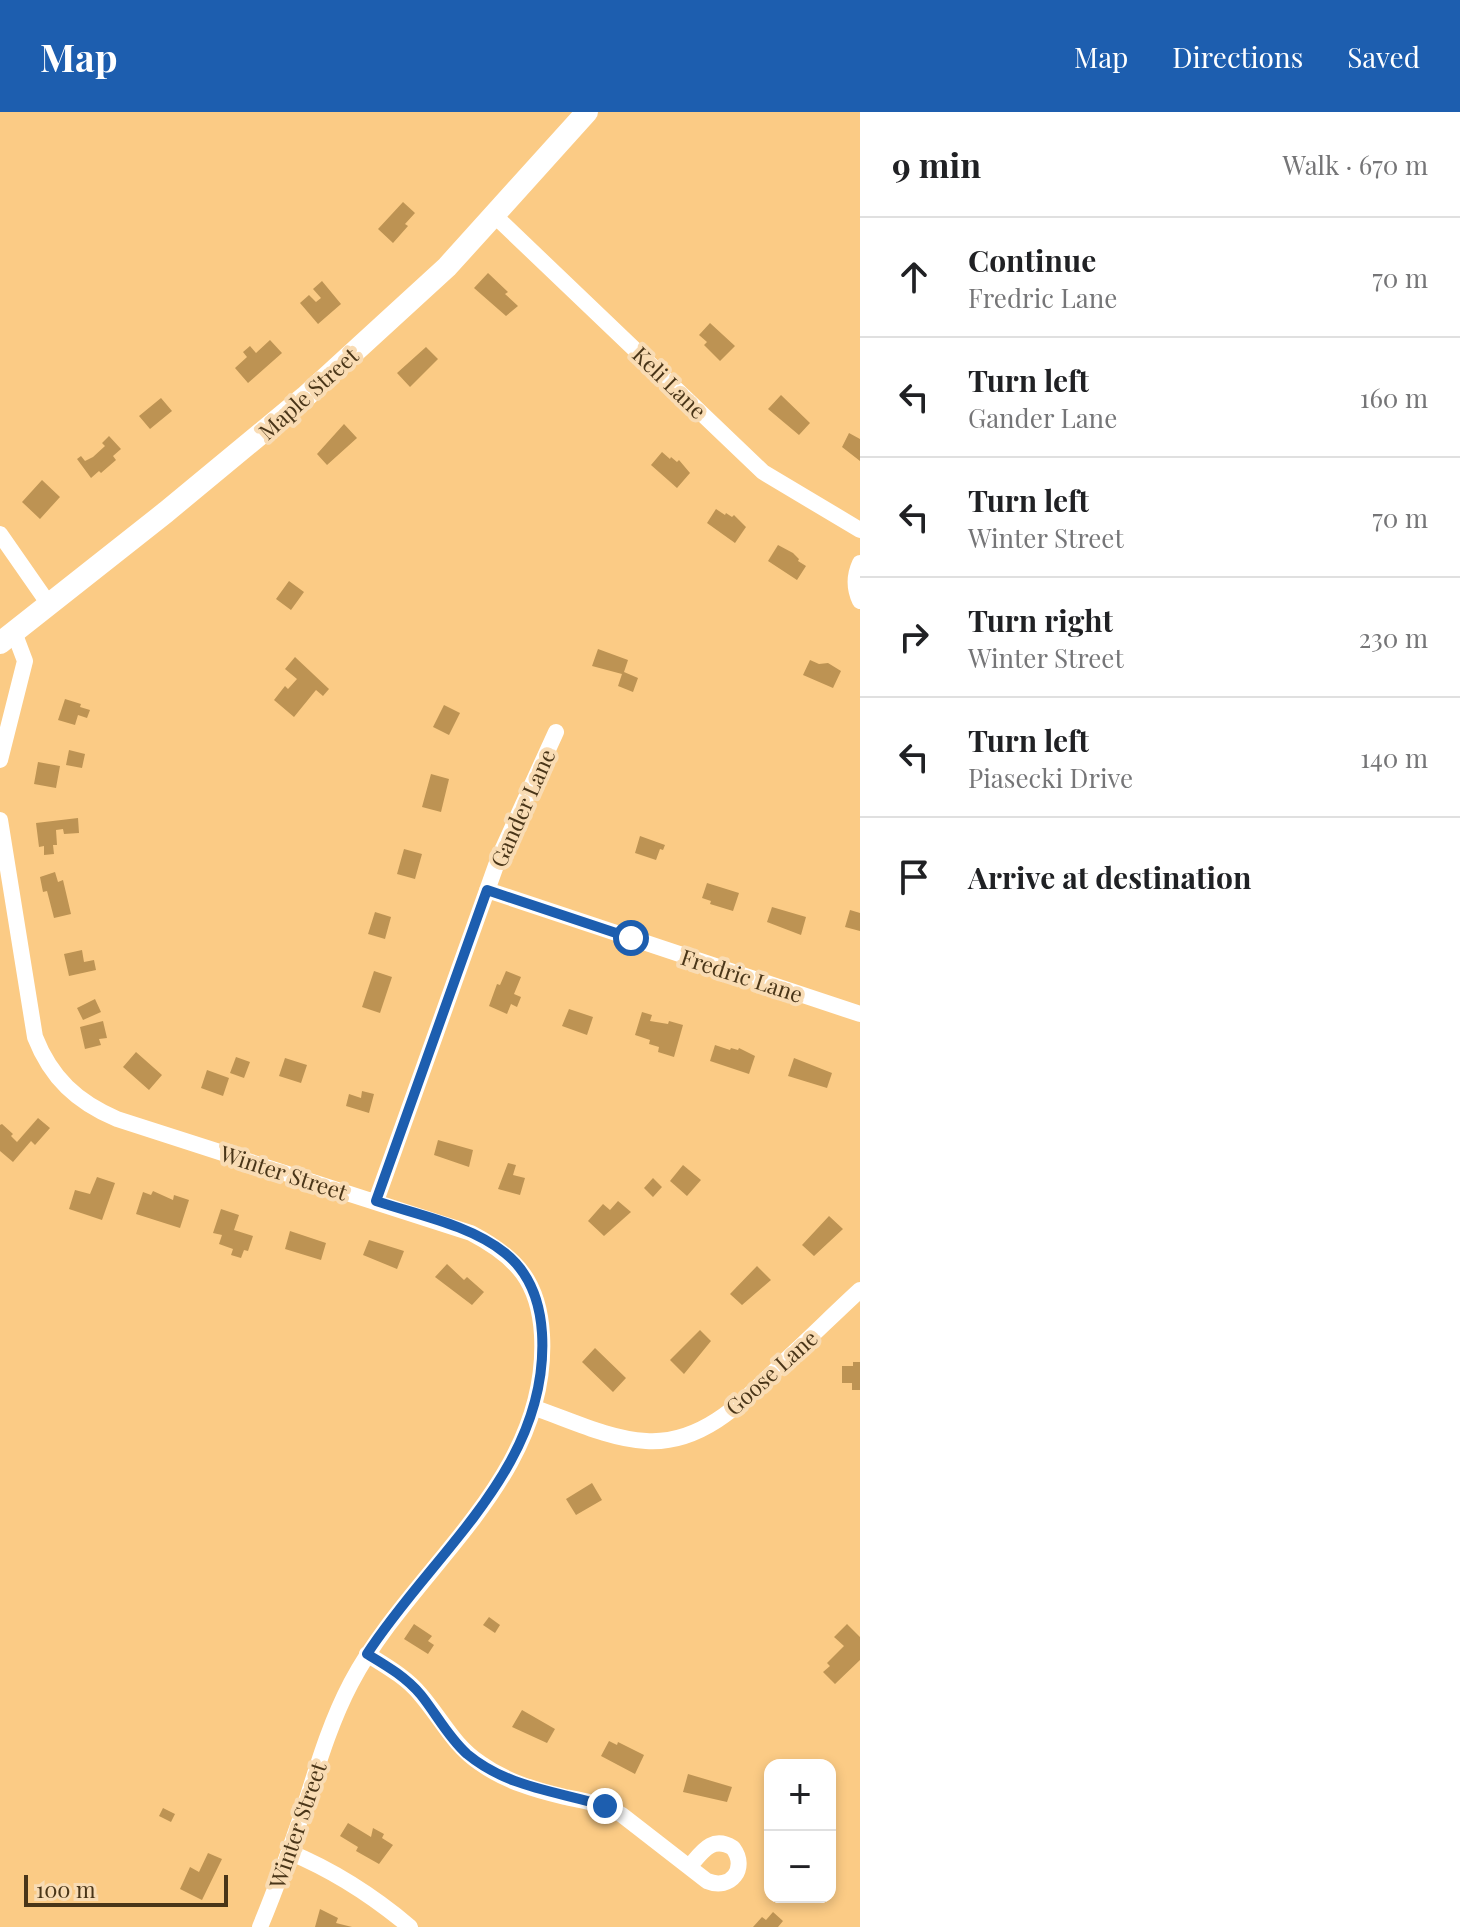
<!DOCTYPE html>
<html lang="en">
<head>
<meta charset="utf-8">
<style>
	body { margin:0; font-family:"Playfair Display",serif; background:#f6f6f6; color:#202124 }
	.controls { position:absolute; right:24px; bottom:24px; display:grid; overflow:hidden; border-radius:16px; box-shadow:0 4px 12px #0003 }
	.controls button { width:72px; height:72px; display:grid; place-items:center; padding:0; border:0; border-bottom:2px solid #e0e0e0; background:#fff; color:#202124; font:40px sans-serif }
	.scale { position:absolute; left:24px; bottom:20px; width:204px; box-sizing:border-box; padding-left:8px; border:4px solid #493518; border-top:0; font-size:22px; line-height:28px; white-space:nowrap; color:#493518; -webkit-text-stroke:6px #f9dcb4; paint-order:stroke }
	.stop { position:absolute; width:24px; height:24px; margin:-18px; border:6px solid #1d5eaf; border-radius:50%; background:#fff }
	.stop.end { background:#1d5eaf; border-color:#fff; box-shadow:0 2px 8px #0008 }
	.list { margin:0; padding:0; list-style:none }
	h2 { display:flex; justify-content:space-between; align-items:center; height:104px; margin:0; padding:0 32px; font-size:34px }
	h2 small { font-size:26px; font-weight:400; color:#757577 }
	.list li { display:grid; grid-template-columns:52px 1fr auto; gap:24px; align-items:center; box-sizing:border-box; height:120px; padding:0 32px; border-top:2px solid #e0e0e0 }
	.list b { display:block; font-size:30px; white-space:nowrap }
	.list p { margin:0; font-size:26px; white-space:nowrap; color:#757577 }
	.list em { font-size:26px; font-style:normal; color:#757577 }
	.icon { flex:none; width:44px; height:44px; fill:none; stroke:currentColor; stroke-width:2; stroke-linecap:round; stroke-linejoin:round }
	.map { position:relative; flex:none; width:860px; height:1815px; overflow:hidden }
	header { display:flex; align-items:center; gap:48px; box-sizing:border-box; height:112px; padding:0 40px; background:#1d5eaf; color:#fff }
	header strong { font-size:38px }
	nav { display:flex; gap:44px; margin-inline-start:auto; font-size:28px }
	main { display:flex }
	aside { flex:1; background:#fff }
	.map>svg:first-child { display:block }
	.building { fill:#bd9353 }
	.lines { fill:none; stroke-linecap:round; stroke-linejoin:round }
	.street { stroke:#fff; stroke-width:16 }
	.secondary { stroke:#fff; stroke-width:22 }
	.route { stroke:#1d5eaf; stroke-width:10 }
	.labels { text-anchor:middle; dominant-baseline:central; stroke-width:8; stroke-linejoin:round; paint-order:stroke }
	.street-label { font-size:22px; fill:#493518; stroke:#f9dcb4 }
</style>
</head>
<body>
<header>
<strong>Map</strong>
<nav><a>Map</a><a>Directions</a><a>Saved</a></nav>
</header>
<main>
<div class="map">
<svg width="860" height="1815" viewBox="0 0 860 1815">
	<rect width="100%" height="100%" fill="#fbcb85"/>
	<path class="building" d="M 403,90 L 415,101 L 405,112 L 408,114 L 393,131 L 378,117 Z
		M 488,161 L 508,180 L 505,182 L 518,194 L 506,204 L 474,176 Z
		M 322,169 L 341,192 L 318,212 L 300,191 L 309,183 L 316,190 L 321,186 L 313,177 Z
		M 710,211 L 735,234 L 720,249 L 704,233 L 707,230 L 699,223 Z
		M 270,228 L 282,241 L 248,271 L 235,256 L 247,245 L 243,240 L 250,234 L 256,241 Z
		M 426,235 L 438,247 L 410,275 L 397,261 Z
		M 781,283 L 810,311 L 799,323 L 768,297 Z
		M 161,286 L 172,299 L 150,317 L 139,304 Z
		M 344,312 L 357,326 L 327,353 L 317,342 Z
		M 849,321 L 860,327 L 860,349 L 842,335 Z
		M 109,324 L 121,337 L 113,344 L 116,348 L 101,361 L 99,359 L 91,366 L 77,347 L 81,344 L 85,349 L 93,345 L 105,334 L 102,331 Z
		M 662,340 L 670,347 L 671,345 L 677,350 L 679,348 L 690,361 L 677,376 L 651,353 Z
		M 42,368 L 60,385 L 40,407 L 22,390 Z
		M 716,397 L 725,403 L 726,401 L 732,405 L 734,403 L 746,415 L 735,431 L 707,411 Z
		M 778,433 L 793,441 L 799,447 L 798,449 L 806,454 L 797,468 L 768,449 Z
		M 289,469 L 304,480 L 291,498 L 276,487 Z
		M 598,537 L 628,548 L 624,560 L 638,566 L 633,580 L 618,574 L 622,562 L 592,554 Z
		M 295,545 L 329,577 L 323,584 L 316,578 L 294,605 L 274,588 L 285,574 L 288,577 L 297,567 L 285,557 Z
		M 810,548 L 819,552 L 828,551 L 841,559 L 833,576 L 803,563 Z
		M 65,587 L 81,592 L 80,595 L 90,598 L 87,606 L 78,603 L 75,613 L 58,608 Z
		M 444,593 L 460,601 L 449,623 L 433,615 Z
		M 69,638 L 85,642 L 82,656 L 66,653 Z
		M 38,650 L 60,654 L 56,676 L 34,672 Z
		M 431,662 L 449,667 L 441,700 L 422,695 Z
		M 78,706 L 79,721 L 64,722 L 63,717 L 56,718 L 57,733 L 53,733 L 54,742 L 44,743 L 44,734 L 39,735 L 36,711 Z
		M 640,724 L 665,733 L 663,738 L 660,737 L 656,748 L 635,741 Z
		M 404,737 L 422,742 L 415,767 L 397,762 Z
		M 55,760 L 58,770 L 63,768 L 71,802 L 54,806 L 47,779 L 43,780 L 40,765 Z
		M 707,771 L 739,781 L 733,799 L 710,792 L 711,789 L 702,786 Z
		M 772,795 L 806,805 L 801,823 L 767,810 Z
		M 850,798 L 860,801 L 860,819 L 845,815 Z
		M 375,800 L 391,805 L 385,827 L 368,822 Z
		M 82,838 L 84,850 L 94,848 L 96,858 L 69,864 L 64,842 Z
		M 374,859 L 392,865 L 380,901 L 362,895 Z
		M 506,859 L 521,865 L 514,882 L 521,885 L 517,895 L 511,892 L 507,902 L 489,894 L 497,872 L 500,873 Z
		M 95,887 L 101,900 L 83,908 L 77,896 Z
		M 569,897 L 593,905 L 587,923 L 562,914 Z
		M 642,900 L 652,903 L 650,909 L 668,912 L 669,909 L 683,913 L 674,945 L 658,940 L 659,935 L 649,932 L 650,928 L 635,923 Z
		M 103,909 L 107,926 L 99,927 L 101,933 L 85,937 L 80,915 Z
		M 715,933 L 730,938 L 731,936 L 738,938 L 739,936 L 755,944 L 749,962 L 710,949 Z
		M 136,940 L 162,963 L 149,978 L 123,955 Z
		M 236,945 L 250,950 L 244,966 L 230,961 Z
		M 285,946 L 307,953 L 301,971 L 279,964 Z
		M 794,946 L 832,961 L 827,976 L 788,964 Z
		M 207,958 L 229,966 L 223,984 L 201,976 Z
		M 362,979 L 374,982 L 369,1001 L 346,994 L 349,982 L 361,986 Z
		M 38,1006 L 50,1016 L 35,1033 L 31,1029 L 13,1050 L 0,1039 L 0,1013 L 2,1012 L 13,1022 L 11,1024 L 17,1030 Z
		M 438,1028 L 473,1038 L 469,1055 L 434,1043 Z
		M 508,1051 L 516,1053 L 513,1063 L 525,1066 L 520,1083 L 498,1077 Z
		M 683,1053 L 701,1068 L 687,1084 L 670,1069 Z
		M 97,1065 L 115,1071 L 102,1108 L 69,1097 L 75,1078 L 90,1082 Z
		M 653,1066 L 662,1075 L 653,1085 L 644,1076 Z
		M 153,1079 L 173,1088 L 174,1083 L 189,1088 L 180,1116 L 136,1102 L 143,1080 L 151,1083 Z
		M 618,1089 L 631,1100 L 604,1124 L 588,1109 L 603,1092 L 610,1098 Z
		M 221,1097 L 239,1103 L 234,1118 L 253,1124 L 248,1139 L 244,1138 L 241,1146 L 231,1143 L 233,1137 L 219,1132 L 222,1123 L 213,1121 Z
		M 829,1104 L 843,1117 L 814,1144 L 802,1133 Z
		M 290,1119 L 326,1131 L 321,1148 L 285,1137 Z
		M 369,1128 L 404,1139 L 397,1157 L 363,1143 Z
		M 447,1152 L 464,1168 L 467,1165 L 484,1180 L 472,1193 L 435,1165 Z
		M 757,1154 L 771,1168 L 742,1193 L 730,1182 Z
		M 700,1218 L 711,1229 L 684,1262 L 670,1248 Z
		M 595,1236 L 626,1266 L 613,1280 L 582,1250 Z
		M 853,1250 L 860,1250 L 860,1278 L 852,1278 L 852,1271 L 842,1271 L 842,1254 L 853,1254 Z
		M 592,1371 L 602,1388 L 576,1403 L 566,1387 Z
		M 489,1505 L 500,1513 L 495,1521 L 483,1513 Z
		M 414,1512 L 432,1524 L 428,1529 L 434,1533 L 428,1542 L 404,1527 Z
		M 847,1512 L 860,1525 L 860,1548 L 835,1572 L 823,1560 L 830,1554 L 827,1551 L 844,1534 L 834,1525 Z
		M 522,1598 L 555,1617 L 547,1631 L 512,1615 Z
		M 609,1629 L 617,1633 L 618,1630 L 644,1643 L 635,1662 L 601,1644 Z
		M 688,1662 L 732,1675 L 727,1690 L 683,1680 Z
		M 163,1696 L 175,1702 L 171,1710 L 159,1704 Z
		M 348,1711 L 371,1725 L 373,1716 L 384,1722 L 382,1726 L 393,1733 L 379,1752 L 356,1739 L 358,1735 L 340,1724 Z
		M 208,1741 L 222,1747 L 202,1788 L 180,1777 L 190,1755 L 199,1760 Z
		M 320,1797 L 338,1806 L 336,1811 L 352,1815 L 315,1815 Z
		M 773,1800 L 783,1809 L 778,1815 L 753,1815 L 762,1805 L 766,1808 Z"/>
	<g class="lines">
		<path class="street" d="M 494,103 L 763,360 L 860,418
			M 0,422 L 48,491
			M 860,451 C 854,464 854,476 860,489
			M 0,648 L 25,549 L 14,520
			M 0,708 L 35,925 C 51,966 77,990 117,1007 L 471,1121 C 517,1145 539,1170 542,1223 C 550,1368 412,1455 351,1571 C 331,1609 319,1649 306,1690 C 292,1732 277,1774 260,1815
			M 487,778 L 860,902
			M 376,1089 L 499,745 L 556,620
			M 535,1296 C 570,1308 609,1327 646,1329 C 706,1333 749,1283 789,1245 C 813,1223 836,1200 860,1178
			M 367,1542 C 386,1554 406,1565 420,1582 C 441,1606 453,1633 480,1651 C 505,1669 535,1678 565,1685 C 586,1689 604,1692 622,1703 L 707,1769 C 731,1779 748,1756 733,1736 C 712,1723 702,1740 689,1755
			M 289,1740 C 335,1759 372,1783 410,1815"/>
		<path class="secondary" d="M 0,531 L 166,400 L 305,285 L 447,155 L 587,0"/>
	</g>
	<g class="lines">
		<path class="route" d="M 605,1694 C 557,1679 508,1676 467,1642 C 448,1625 437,1603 421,1583 C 406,1565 387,1554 367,1542 C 433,1440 550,1355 542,1221 C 540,1190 530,1161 505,1141 C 470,1113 418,1103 376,1089 L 487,778 L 631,826"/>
	</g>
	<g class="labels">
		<g class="street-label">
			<text transform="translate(670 270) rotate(44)">Keli Lane</text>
			<text transform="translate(308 281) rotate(-42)">Maple Street</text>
			<text transform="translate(522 696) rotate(-66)">Gander Lane</text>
			<text transform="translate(742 863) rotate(18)">Fredric Lane</text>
			<text transform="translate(284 1060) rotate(18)">Winter Street</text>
			<text transform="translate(771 1260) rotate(-42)">Goose Lane</text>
			<text transform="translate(297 1713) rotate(-71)">Winter Street</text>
		</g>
	</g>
</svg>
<div class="controls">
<button>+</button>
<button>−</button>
</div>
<div class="scale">100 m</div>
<div class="stop" style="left:631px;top:826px"></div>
<div class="stop end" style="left:605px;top:1694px"></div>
</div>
<aside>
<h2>9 min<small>Walk · 670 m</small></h2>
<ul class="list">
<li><svg class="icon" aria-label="ahead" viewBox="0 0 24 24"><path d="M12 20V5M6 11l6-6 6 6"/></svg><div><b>Continue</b><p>Fredric Lane</p></div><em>70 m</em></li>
<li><svg class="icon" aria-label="left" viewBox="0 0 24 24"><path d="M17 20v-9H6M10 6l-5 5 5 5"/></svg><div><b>Turn left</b><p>Gander Lane</p></div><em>160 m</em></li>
<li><svg class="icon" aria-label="left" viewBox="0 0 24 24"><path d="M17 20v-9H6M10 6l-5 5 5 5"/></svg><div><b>Turn left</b><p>Winter Street</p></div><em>70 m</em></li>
<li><svg class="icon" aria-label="right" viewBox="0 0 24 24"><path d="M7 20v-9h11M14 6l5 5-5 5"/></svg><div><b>Turn right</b><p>Winter Street</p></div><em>230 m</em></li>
<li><svg class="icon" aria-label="left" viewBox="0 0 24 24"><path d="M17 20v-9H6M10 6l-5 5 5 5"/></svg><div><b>Turn left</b><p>Piasecki Drive</p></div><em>140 m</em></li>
<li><svg class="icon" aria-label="arrive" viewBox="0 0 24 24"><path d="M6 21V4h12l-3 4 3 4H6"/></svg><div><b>Arrive at destination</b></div></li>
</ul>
</aside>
</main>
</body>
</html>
